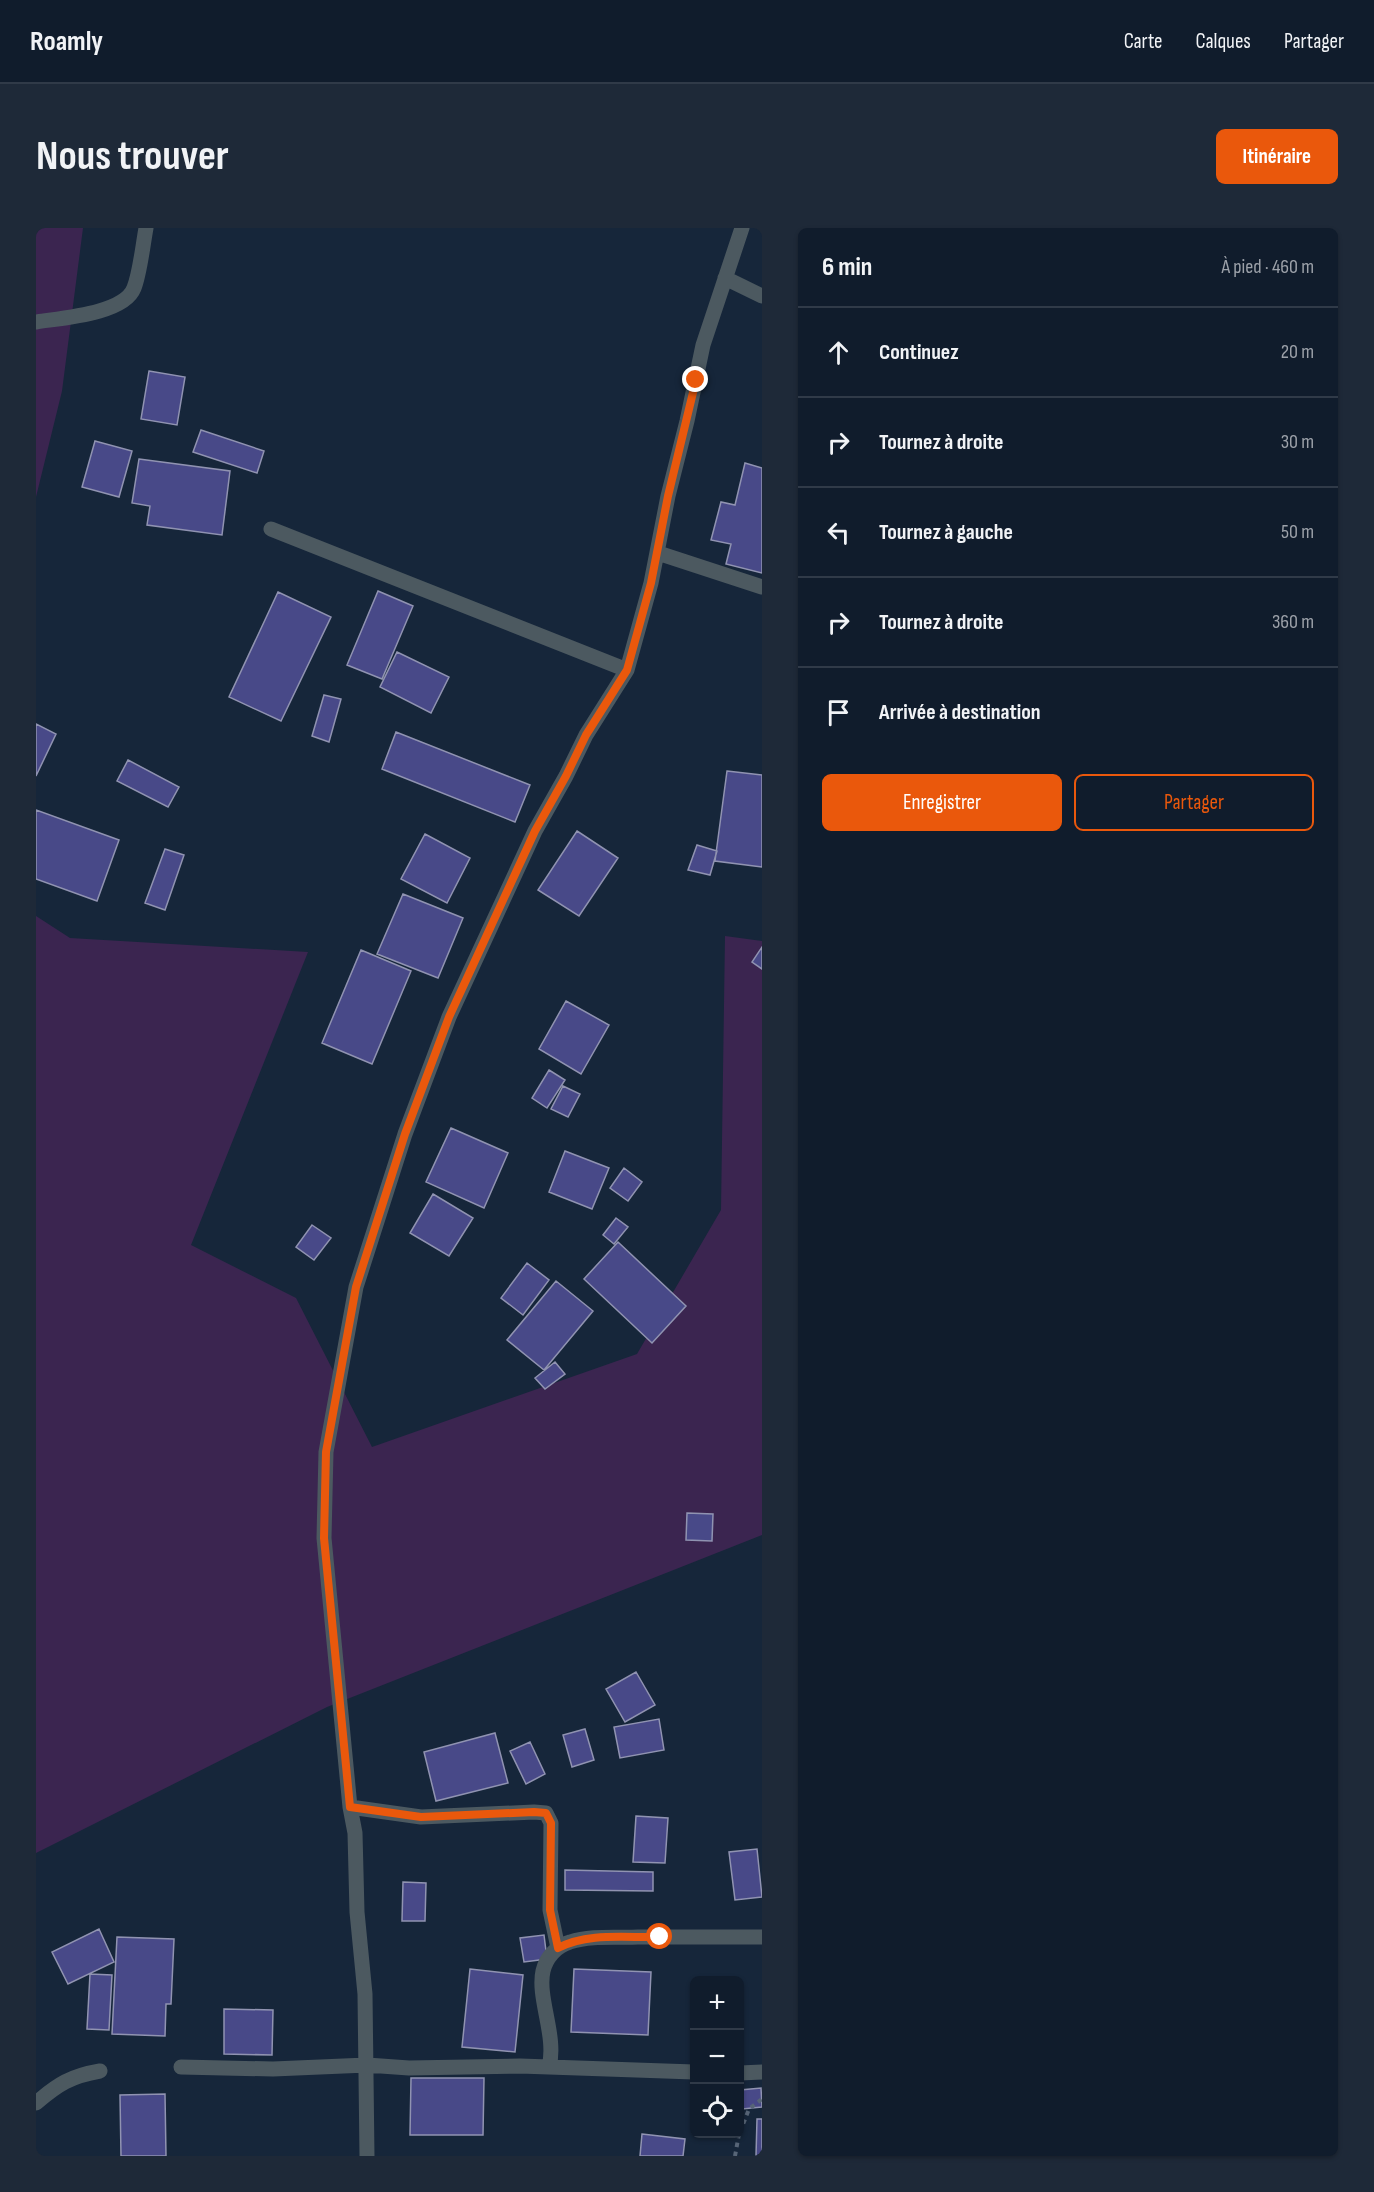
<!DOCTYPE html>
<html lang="fr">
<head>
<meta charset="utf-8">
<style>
	body { margin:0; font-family:"Sofia Sans Condensed",sans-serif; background:#1e2938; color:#f1f3f6 }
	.controls { position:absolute; right:18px; bottom:18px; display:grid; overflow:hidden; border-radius:9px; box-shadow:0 2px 4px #0004 }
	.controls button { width:54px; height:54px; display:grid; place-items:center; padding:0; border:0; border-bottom:2px solid #303a48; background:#101c2c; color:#f1f3f6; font:30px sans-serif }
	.stop { position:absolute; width:18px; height:18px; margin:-14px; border:4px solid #ea580c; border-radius:50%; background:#fff }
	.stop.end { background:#ea580c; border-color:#fff; box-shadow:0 2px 6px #0008 }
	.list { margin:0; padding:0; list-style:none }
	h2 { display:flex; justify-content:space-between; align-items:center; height:78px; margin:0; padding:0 24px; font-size:26px }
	h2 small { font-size:20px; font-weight:400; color:#9ca1a9 }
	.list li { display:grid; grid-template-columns:39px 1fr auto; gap:18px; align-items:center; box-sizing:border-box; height:90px; padding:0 24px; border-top:2px solid #303a48 }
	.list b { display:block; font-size:22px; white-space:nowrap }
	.list em { font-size:20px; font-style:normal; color:#9ca1a9 }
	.actions { display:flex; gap:12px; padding:18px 24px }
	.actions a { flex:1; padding:14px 0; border:2px solid #ea580c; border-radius:9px; text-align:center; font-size:21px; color:#ea580c }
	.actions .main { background:#ea580c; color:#fff }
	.icon { flex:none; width:33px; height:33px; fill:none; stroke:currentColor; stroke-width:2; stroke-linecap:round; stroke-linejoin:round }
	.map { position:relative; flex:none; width:726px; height:1928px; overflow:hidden; border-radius:9px }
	header { display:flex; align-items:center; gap:36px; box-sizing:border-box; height:84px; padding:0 30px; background:#101c2c; border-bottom:2px solid #303a48 }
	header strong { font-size:28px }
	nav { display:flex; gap:33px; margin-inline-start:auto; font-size:21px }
	.intro { display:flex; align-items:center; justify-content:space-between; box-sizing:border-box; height:144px; padding:0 36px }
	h1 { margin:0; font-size:42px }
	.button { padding:15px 27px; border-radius:9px; background:#ea580c; color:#fff; font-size:21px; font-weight:700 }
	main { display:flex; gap:36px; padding:0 36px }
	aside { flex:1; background:#101c2c; border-radius:9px; box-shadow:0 2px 4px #0004 }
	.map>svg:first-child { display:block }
	.green { fill:#3b2550 }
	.building { fill:#484988; stroke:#9093b1; stroke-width:1.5 }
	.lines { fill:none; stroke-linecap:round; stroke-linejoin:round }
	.path { stroke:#576577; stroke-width:4; stroke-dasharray:4.5 4.5; stroke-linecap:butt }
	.minor { stroke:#4c5960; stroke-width:15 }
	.route { stroke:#ea580c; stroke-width:8 }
</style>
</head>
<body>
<header>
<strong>Roamly</strong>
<nav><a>Carte</a><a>Calques</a><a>Partager</a></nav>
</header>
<div class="intro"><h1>Nous trouver</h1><a class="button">Itinéraire</a></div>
<main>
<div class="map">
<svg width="726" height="1928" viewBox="0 0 726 1928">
	<rect width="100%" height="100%" fill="#16263a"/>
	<path class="green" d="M 0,0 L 47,0 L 26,163 L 0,269 Z
		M 0,688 L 34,710 L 272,724 L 155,1017 L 260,1070 L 336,1219 L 601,1126 L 685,982 L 689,708 L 726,713 L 726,1307 L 291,1479 L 0,1625 Z"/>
	<path class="building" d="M 113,143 L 149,149 L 141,197 L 105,191 Z
		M 165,202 L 228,223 L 221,245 L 157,224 Z
		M 59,213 L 96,223 L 83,269 L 46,259 Z
		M 103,231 L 194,243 L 186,307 L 111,297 L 114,278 L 96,275 Z
		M 709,235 L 726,240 L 726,345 L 690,336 L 695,316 L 675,312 L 685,274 L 699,277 Z
		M 342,363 L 377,378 L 346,451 L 311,437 Z
		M 242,364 L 295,389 L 245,493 L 193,469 Z
		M 361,424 L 413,449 L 395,485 L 344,459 Z
		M 288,467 L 305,471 L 293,514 L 276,508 Z
		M 0,496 L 20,506 L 0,548 Z
		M 360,504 L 494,557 L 479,594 L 346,541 Z
		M 92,532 L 143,559 L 132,579 L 81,553 Z
		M 691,543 L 726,547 L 726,639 L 679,633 Z
		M 0,582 L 83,612 L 61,673 L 0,651 Z
		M 541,603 L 582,630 L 543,688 L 502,662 Z
		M 389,606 L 434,630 L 411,675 L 365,651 Z
		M 661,617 L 681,623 L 674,647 L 652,642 Z
		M 129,621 L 148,627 L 129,682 L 109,675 Z
		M 367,666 L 427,690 L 402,750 L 341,726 Z
		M 726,719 L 726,741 L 716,734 Z
		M 325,722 L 375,743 L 336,836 L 286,815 Z
		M 530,773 L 573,797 L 545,846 L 503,821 Z
		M 513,842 L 529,852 L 511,880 L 496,870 Z
		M 527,858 L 544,866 L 532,889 L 515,881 Z
		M 415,900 L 472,925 L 448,980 L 390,954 Z
		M 529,923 L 573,940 L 556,981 L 513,964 Z
		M 588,940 L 606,954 L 592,973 L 574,960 Z
		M 397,966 L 437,990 L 413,1028 L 374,1005 Z
		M 580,990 L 592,999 L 578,1016 L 567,1007 Z
		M 276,997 L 295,1010 L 278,1032 L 260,1019 Z
		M 582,1014 L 650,1078 L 616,1115 L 548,1051 Z
		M 491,1035 L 513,1052 L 487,1087 L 465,1070 Z
		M 520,1053 L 557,1083 L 508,1142 L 471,1112 Z
		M 519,1134 L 529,1146 L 509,1161 L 499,1150 Z
		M 651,1285 L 677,1286 L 676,1313 L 650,1312 Z
		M 600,1444 L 619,1477 L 589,1494 L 570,1461 Z
		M 623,1491 L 628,1522 L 584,1530 L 578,1499 Z
		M 549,1501 L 558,1532 L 536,1539 L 527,1507 Z
		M 459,1505 L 472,1555 L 400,1573 L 388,1524 Z
		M 494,1514 L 509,1546 L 490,1556 L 474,1523 Z
		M 600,1588 L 632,1590 L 629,1635 L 597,1634 Z
		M 721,1621 L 726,1669 L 699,1672 L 693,1624 Z
		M 529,1642 L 617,1644 L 617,1663 L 529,1662 Z
		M 367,1654 L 390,1655 L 389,1693 L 366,1693 Z
		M 63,1701 L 78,1734 L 32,1756 L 16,1724 Z
		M 508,1707 L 511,1731 L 488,1734 L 484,1710 Z
		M 81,1709 L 138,1711 L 135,1776 L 130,1776 L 129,1808 L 76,1806 Z
		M 434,1741 L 487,1747 L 479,1824 L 426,1819 Z
		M 538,1741 L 615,1744 L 612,1807 L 535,1804 Z
		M 54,1746 L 76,1747 L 73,1802 L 51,1801 Z
		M 188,1781 L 237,1782 L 236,1827 L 188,1826 Z
		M 375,1850 L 448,1850 L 447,1907 L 374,1907 Z
		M 725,1860 L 726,1879 L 706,1881 L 704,1862 Z
		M 129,1866 L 130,1928 L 85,1928 L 84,1867 Z
		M 721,1891 L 726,1891 L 726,1928 L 720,1928 Z
		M 606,1906 L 649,1911 L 647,1928 L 604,1928 Z"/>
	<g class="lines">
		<path class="path" d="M 704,1904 L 713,1881 L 726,1871
			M 699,1928 L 703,1906"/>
		<path class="minor" d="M 689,50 L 726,68
			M 0,94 C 25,90 88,86 98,60 C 104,45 107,16 110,0
			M 235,301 L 591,442
			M 622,325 L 726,359
			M 314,1579 L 288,1310 L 290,1224 L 320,1059 L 369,906 L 413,789 L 499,603 L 530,548 L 550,507 L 591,442 L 615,355 L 632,268 L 651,193 L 667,117 L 706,0
			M 145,1839 L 237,1841 L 331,1837 L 373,1840 L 484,1838 L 658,1844
			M 513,1839 C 521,1808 501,1770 507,1743 C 510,1730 520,1718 534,1714 C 555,1707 580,1710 602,1709 C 643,1709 685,1709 726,1709
			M 704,1845 L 726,1844
			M 0,1875 C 22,1856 35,1848 64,1843
			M 331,1928 L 329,1766 L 321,1684 L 319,1605 L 314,1579 L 385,1589 L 498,1584 L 510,1585 L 515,1595 L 514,1682 L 522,1720"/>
	</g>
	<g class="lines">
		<path class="route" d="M 624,1709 C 591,1710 552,1704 522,1720 L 514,1682 L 515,1595 L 510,1585 L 498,1584 L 385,1589 L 314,1579 L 288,1310 L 290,1224 L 320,1059 L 369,906 L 413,789 L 499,603 L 530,548 L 550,507 L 591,442 L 615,355 L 632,268 L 660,152"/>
	</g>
</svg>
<div class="controls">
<button>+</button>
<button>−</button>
<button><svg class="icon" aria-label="locate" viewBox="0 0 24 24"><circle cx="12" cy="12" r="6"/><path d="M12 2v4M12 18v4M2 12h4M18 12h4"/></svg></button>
</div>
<div class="stop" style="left:624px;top:1709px"></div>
<div class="stop end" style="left:660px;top:152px"></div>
</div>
<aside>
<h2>6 min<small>À pied · 460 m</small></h2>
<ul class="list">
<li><svg class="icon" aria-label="ahead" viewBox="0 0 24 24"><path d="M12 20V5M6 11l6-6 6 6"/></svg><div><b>Continuez</b></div><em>20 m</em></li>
<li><svg class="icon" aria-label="right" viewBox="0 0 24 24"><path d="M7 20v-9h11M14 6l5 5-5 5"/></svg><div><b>Tournez à droite</b></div><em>30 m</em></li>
<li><svg class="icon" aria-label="left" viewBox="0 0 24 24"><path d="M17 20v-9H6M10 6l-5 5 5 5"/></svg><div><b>Tournez à gauche</b></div><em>50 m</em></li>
<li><svg class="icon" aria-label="right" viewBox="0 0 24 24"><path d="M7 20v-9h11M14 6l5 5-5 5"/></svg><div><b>Tournez à droite</b></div><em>360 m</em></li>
<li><svg class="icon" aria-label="arrive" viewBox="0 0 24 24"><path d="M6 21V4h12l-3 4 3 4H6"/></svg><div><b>Arrivée à destination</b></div></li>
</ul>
<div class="actions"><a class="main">Enregistrer</a><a>Partager</a></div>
</aside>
</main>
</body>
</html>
